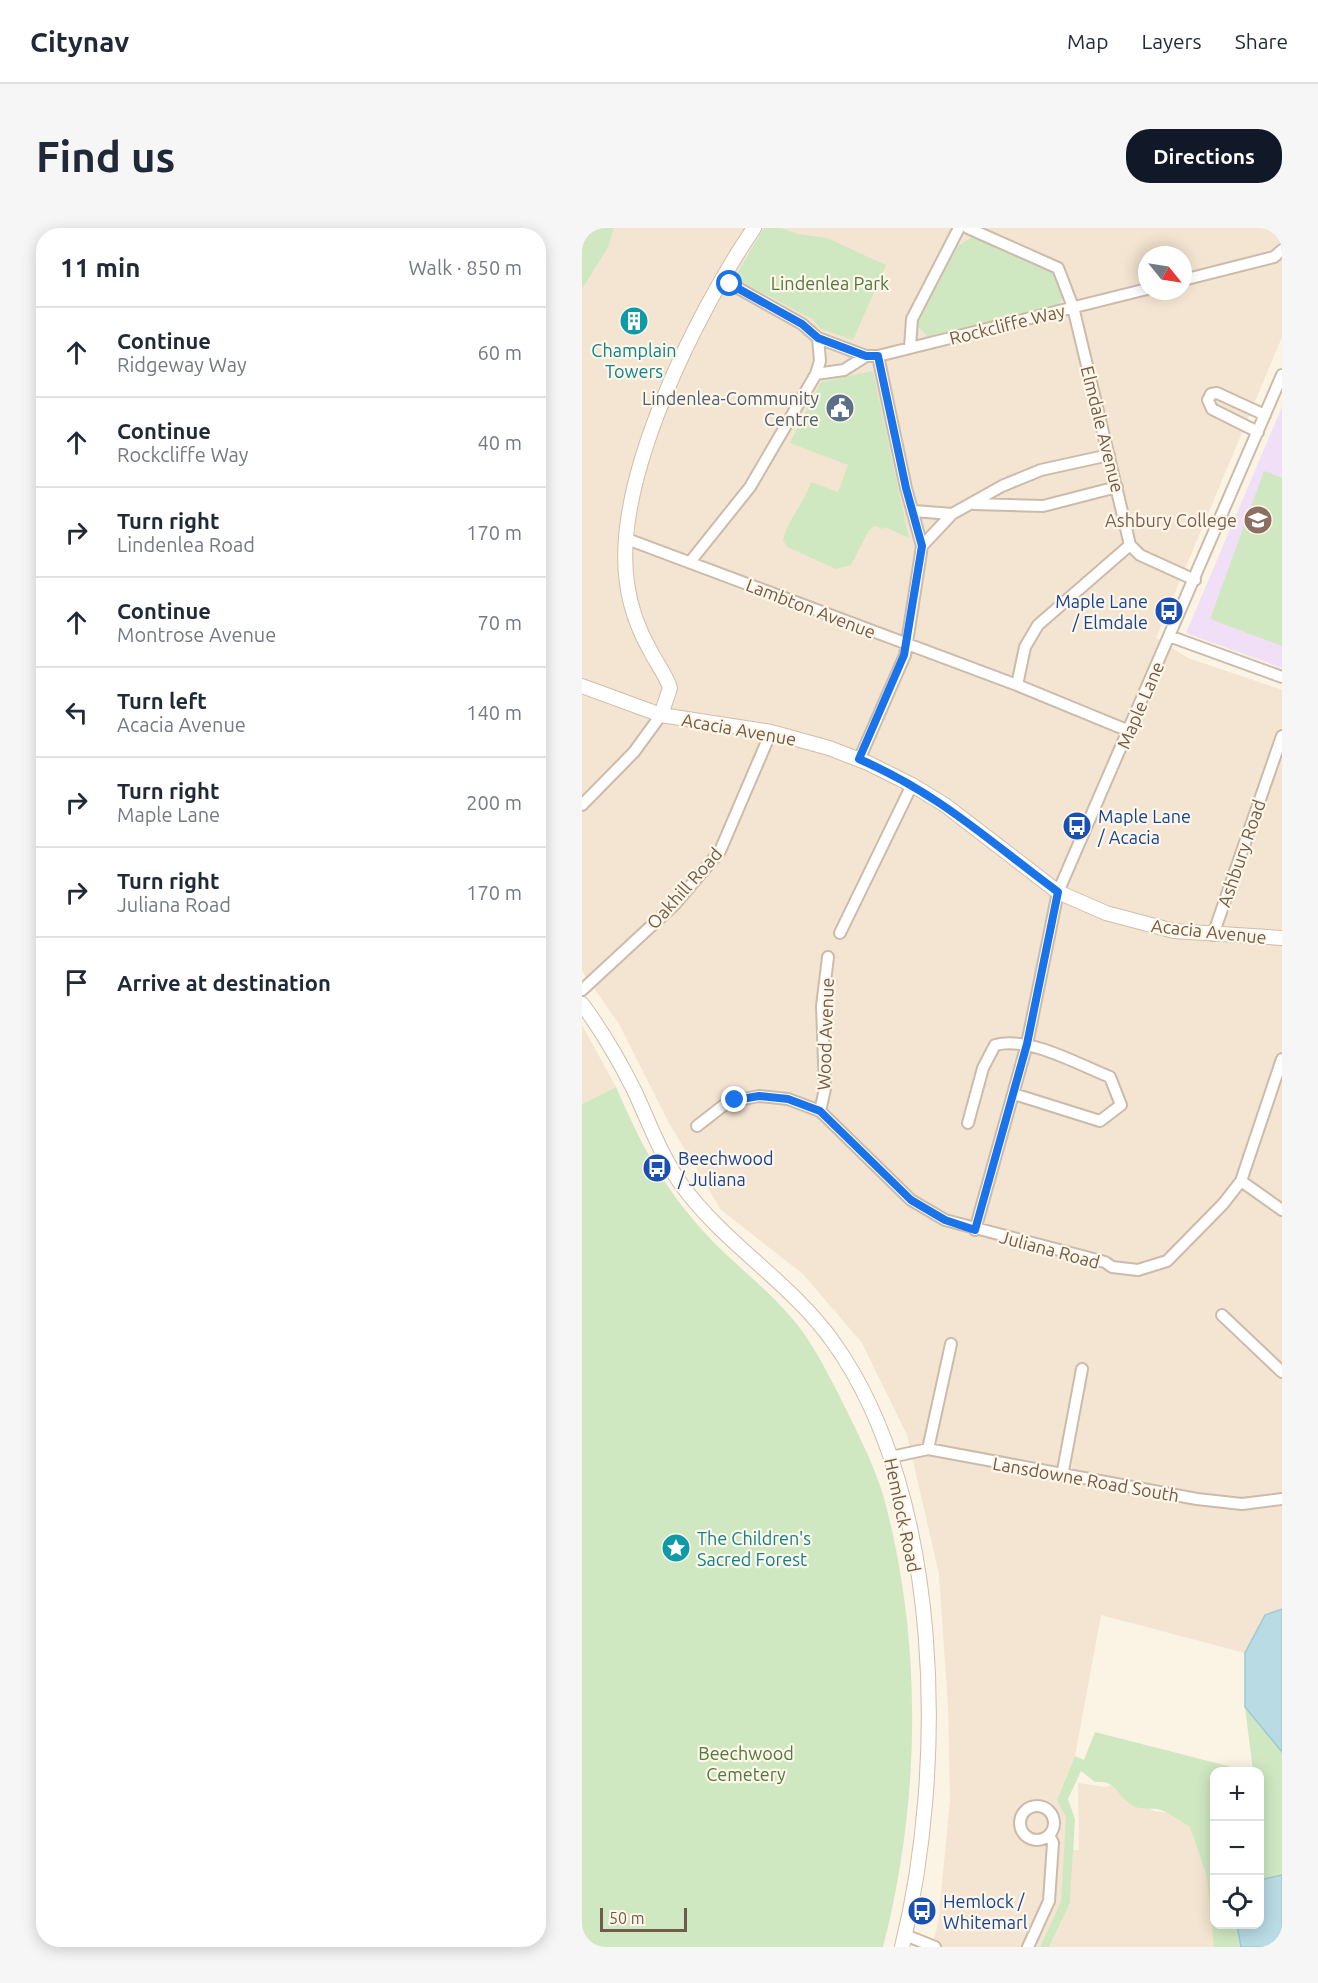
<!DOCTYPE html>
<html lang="en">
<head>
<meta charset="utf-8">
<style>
	body { margin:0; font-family:Ubuntu,sans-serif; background:#f6f6f7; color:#1f2937 }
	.controls { position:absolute; right:18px; bottom:18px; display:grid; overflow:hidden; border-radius:12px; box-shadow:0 3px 15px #0003 }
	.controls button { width:54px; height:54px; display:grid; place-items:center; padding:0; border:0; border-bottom:2px solid #e0e1e3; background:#fff; color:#1f2937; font:30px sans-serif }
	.compass { position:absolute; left:556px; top:18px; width:54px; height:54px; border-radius:50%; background:#fff; box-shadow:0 3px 15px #0003; rotate:120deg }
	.scale { position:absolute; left:18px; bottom:15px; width:87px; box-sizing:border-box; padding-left:6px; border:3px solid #725a4a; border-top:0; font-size:16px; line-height:21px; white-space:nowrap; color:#725a4a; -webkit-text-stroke:4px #fef7e8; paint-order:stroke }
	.stop { position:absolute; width:18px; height:18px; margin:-14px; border:4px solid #1a73e8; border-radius:50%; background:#fff }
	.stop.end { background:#1a73e8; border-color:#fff; box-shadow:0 2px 6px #0008 }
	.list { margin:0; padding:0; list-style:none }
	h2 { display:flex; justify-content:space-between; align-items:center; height:78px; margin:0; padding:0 24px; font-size:26px }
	h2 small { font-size:20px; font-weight:400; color:#747a83 }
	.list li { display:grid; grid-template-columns:39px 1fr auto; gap:18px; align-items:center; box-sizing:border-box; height:90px; padding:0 24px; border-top:2px solid #e0e1e3 }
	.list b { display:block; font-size:22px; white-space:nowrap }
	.list p { margin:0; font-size:20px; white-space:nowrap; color:#747a83 }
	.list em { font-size:20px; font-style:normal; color:#747a83 }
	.icon { flex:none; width:33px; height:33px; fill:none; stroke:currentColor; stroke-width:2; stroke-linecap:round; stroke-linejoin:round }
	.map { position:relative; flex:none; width:700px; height:1719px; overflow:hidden; border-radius:24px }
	header { display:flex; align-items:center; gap:36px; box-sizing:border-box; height:84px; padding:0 30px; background:#fff; border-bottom:2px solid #e0e1e3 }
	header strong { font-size:28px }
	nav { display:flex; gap:33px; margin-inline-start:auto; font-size:21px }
	.intro { display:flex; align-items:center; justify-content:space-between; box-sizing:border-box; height:144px; padding:0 36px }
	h1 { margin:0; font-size:42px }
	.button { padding:15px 27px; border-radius:24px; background:#111827; color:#fff; font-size:21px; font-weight:700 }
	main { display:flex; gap:36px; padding:0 36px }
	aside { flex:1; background:#fff; border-radius:24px; box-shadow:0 3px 15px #0003 }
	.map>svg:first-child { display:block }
	.residential { fill:#f3e5d1; fill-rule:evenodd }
	.education { fill:#f0dff7 }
	.green { fill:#cfe8c2 }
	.water { fill:#b8dbe4; stroke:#9ecad5; stroke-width:1.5 }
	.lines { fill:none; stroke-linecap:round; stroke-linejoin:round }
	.street-casing { stroke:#cba; stroke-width:14 }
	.secondary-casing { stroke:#d1bdaa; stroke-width:16 }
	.street { stroke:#fff; stroke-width:10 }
	.secondary { stroke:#fff; stroke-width:14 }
	.route { stroke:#1a73e8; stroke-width:8 }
	.labels { text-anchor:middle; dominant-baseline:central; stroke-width:4.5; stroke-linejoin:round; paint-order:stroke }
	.park-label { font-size:18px; fill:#4f7842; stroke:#fef7e8 }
	.street-label { font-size:18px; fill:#725a4a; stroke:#fef7e8 }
	.culture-label { font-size:18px; fill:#0d838f; stroke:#fef7e8 }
	.service-label { font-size:18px; fill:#4e5e75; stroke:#fef7e8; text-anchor:end }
	.education-label { font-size:18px; fill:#785e54; stroke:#fef7e8; text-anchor:end }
	.transit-label { font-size:18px; fill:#164399; stroke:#fef7e8; text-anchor:start }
</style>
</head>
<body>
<header>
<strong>Citynav</strong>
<nav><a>Map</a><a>Layers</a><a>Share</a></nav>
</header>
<div class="intro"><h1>Find us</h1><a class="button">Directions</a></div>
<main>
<aside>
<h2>11 min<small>Walk · 850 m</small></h2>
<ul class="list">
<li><svg class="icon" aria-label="ahead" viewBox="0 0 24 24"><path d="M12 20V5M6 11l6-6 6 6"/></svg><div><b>Continue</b><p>Ridgeway Way</p></div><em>60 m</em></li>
<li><svg class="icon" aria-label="ahead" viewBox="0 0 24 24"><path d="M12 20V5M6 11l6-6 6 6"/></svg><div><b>Continue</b><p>Rockcliffe Way</p></div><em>40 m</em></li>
<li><svg class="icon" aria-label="right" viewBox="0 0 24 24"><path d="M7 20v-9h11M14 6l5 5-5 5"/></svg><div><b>Turn right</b><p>Lindenlea Road</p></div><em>170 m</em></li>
<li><svg class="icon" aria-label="ahead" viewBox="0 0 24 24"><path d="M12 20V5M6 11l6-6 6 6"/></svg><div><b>Continue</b><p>Montrose Avenue</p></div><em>70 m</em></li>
<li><svg class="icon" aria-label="left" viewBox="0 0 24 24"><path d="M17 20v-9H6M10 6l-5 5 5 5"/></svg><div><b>Turn left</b><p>Acacia Avenue</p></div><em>140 m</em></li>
<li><svg class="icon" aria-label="right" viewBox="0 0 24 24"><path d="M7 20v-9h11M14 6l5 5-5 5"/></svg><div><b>Turn right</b><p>Maple Lane</p></div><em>200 m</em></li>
<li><svg class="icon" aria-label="right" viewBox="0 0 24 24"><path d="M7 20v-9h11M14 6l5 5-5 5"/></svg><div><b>Turn right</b><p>Juliana Road</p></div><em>170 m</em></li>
<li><svg class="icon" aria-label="arrive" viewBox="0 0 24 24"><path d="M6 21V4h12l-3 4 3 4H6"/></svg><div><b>Arrive at destination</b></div></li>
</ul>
</aside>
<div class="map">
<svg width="700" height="1719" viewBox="0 0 700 1719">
	<rect width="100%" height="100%" fill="#fbf3e3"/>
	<path class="residential" d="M 0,0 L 700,0 L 700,109 L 574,410 L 606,430 L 700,462 L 700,1381 L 683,1387 L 663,1425 L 519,1387 L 493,1528 L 475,1570 L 483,1585 L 485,1596 L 479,1673 L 458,1719 L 349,1719 L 356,1697 L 368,1572 L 366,1477 L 357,1346 L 325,1207 L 280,1115 L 221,1046 L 139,982 L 87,895 L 37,796 L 0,743 ZM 565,27 L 601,27 L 601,63 L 565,63 Z
		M 0,797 L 34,859 L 0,876 Z
		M 496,1555 L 524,1559 L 531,1556 L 572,1583 L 595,1586 L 615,1601 L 632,1670 L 632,1696 L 640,1719 L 467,1719 L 488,1675 L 491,1622 L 497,1622 Z"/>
	<path class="education" d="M 700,179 L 700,440 L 604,405 Z"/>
	<path class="green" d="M 0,0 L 32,0 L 26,19 L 0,61 Z
		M 182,0 L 199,0 L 216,6 L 245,10 L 304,37 L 271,112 L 239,101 L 230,91 L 158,53 L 156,44 Z
		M 390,9 L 470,41 L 480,56 L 480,72 L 472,80 L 346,109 L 335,97 L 375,19 Z
		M 291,143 L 327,310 L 303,299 L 300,301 L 293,298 L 287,302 L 269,337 L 254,341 L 205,319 L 201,312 C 208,287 221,278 229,254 L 256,264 L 266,237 L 208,215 L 239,154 Z
		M 682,243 L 700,250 L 700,418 L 628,391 Z
		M 34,859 C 59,916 80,958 123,1005 C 154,1039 193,1066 220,1103 C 234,1122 245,1144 256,1165 C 272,1198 294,1239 303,1274 C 341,1417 338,1577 301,1719 L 0,1719 L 0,876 Z
		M 663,1479 L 700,1524 L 700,1719 L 632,1719 L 625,1649 L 608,1599 C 599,1593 589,1586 579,1582 C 568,1578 557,1584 547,1575 C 533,1564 533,1552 513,1554 L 499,1543 L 486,1571 L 493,1591 L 488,1675 L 467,1719 L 458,1719 L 479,1673 L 484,1590 L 475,1571 L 493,1528 L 502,1532 L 513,1504 L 665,1543 L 632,1544 L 632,1696 L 678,1696 L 678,1544 L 671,1543 Z"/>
	<path class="water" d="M 700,1381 L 700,1524 L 663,1479 L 663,1425 L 683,1387 Z
		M 700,1647 L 700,1719 L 659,1719 L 655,1697 L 678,1696 L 678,1652 Z"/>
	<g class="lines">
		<g class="street-casing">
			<path id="street" d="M 386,0 L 476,40 L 491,79 L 548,317
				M 140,51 L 220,96 L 236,110 L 284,128 L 296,128 L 565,61
				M 601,52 L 692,29 L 700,22
				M 328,119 L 330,91 L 377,0
				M 234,146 L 262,142 L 284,128
				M 676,204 L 630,181 L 626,172 L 629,166 L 635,165 L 683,187
				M 392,276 L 461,278 L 535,259
				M 332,283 L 370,286 L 340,318
				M 370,286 L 420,258 L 459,242 L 527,227
				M 45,311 L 435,457 L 547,503
				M 548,317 L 558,327 L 613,352
				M 108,334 L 168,259 L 234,146 L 238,133 L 236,110
				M 587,408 L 700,449
				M 435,457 L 443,419 L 456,397 L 548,317
				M 277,532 L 323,427 L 340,318 L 324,260 L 296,128
				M 0,577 L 52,524 L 79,487
				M 258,705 L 330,557
				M 631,707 L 700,508
				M 0,762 L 93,676 L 138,623 L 189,504
				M 238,883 L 243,861 L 240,778 L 246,729
				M 386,895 L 401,840 L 413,817 C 447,808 495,836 528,849 L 539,877 L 518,893 L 432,866
				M 115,898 L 146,874 L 177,868 L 206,871 L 238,883 L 329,972 L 363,992 L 523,1034 L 530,1039 L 556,1042 L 585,1033 L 641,976 L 659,953 L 700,831
				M 659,953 L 700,982
				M 393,1002 L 445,816 L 476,664 L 700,147
				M 640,1087 L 700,1144
				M 346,1221 L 369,1116
				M 309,1229 L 346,1221 L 615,1271 L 660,1276 L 700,1271
				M 480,1248 L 500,1141
				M438 1595a17 17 0 1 1 34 0a17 17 0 1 1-34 0Z
				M 323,1707 L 353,1719
				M 446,1719 L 467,1673 L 471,1615 L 467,1607"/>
		</g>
		<g class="secondary-casing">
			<path id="secondary" d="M 0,458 L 79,487 L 189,504 L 247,520 L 286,535 L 330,557 L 363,577 L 476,664 L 524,685 L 592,703 L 700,710
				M 79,487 L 88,460 C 84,447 75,436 69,424 C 57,403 48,379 45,355 C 30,252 115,84 172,0
				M 0,776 C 20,803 37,832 52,862 C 67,894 78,926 99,956 C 142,1016 209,1054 252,1115 C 362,1270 364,1541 320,1719"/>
		</g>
		<use href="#street" class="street"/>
		<use href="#secondary" class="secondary"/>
	</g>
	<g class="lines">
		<path class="route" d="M 148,56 L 220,96 L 236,110 L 284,128 L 296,128 L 324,260 L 340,318 L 322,427 L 277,531 C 358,566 407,613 476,664 L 445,816 L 393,1002 L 363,992 L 329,972 L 238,883 L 206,871 L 177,868 L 153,872"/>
	</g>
	<defs>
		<g id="building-disc" transform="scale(1.5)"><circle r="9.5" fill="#0f9aa8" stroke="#fef7e8"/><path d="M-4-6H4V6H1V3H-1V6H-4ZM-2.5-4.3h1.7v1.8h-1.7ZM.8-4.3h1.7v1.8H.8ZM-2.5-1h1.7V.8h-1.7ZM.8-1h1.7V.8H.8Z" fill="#fff"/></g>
		<g id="civic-disc" transform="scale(1.5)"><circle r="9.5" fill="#5c6f8a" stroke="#fef7e8"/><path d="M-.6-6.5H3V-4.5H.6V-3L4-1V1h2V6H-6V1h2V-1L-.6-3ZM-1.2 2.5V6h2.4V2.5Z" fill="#fff"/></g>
		<g id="school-disc" transform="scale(1.5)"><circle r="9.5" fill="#8d6e63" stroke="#fef7e8"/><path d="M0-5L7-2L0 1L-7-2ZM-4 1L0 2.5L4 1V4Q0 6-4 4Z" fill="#fff"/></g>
		<g id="bus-disc" transform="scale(1.5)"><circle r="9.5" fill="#1a4fb4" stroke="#fef7e8"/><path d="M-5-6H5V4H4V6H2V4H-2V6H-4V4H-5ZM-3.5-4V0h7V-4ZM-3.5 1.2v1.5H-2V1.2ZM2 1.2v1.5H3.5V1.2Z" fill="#fff"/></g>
		<g id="sight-disc" transform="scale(1.5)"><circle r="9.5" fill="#0f9aa8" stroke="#fef7e8"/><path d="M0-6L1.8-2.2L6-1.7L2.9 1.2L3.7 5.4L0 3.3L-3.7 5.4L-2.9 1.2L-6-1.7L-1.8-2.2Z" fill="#fff"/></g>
	</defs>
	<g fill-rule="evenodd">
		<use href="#building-disc" x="52" y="93"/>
		<use href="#civic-disc" x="258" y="180"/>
		<use href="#school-disc" x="676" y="292"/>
		<use href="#bus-disc" x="587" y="383"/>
		<use href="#bus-disc" x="495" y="598"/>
		<use href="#bus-disc" x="75" y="940"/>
		<use href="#sight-disc" x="94" y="1320"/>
		<use href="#bus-disc" x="340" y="1683"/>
	</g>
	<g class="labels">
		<g class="park-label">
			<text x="248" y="55">Lindenlea Park</text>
			<text x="164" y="1525">Beechwood<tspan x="164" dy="21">Cemetery</tspan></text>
		</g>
		<g class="street-label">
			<text transform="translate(425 96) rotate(-14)">Rockcliffe Way</text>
			<text transform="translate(521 201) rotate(76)">Elmdale Avenue</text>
			<text transform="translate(229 380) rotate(21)">Lambton Avenue</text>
			<text transform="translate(558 477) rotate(-67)">Maple Lane</text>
			<text transform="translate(157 501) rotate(10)">Acacia Avenue</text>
			<text transform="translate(659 625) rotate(-71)">Ashbury Road</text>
			<text transform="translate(102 660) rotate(-48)">Oakhill Road</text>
			<text transform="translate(627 703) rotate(6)">Acacia Avenue</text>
			<text transform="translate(243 806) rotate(-88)">Wood Avenue</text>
			<text transform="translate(468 1021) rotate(15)">Juliana Road</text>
			<text transform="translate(504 1251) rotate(10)">Lansdowne Road South</text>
			<text transform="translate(321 1287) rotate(78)">Hemlock Road</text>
		</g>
		<g class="culture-label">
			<text x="52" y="122">Champlain<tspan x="52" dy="21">Towers</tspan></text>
			<text x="115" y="1310" text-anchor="start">The Children's<tspan x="115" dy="21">Sacred Forest</tspan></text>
		</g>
		<g class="service-label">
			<text x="237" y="170">Lindenlea-Community<tspan x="237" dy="21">Centre</tspan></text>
		</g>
		<g class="education-label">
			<text x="655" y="292">Ashbury College</text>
		</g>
		<g class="transit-label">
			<text x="566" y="373" text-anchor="end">Maple Lane<tspan x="566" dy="21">/ Elmdale</tspan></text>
			<text x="516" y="588">Maple Lane<tspan x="516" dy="21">/ Acacia</tspan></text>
			<text x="96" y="930">Beechwood<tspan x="96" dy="21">/ Juliana</tspan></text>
			<text x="361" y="1673">Hemlock /<tspan x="361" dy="21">Whitemarl</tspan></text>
		</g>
	</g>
</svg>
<div class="controls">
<button>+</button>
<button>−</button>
<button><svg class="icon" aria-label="locate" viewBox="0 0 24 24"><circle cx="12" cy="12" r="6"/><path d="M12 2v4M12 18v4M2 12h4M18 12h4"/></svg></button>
</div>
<svg class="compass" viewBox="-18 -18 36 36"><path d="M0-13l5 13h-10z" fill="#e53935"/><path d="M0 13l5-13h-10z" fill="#747a83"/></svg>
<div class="scale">50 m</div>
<div class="stop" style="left:148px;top:56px"></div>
<div class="stop end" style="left:153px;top:872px"></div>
</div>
</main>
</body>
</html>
